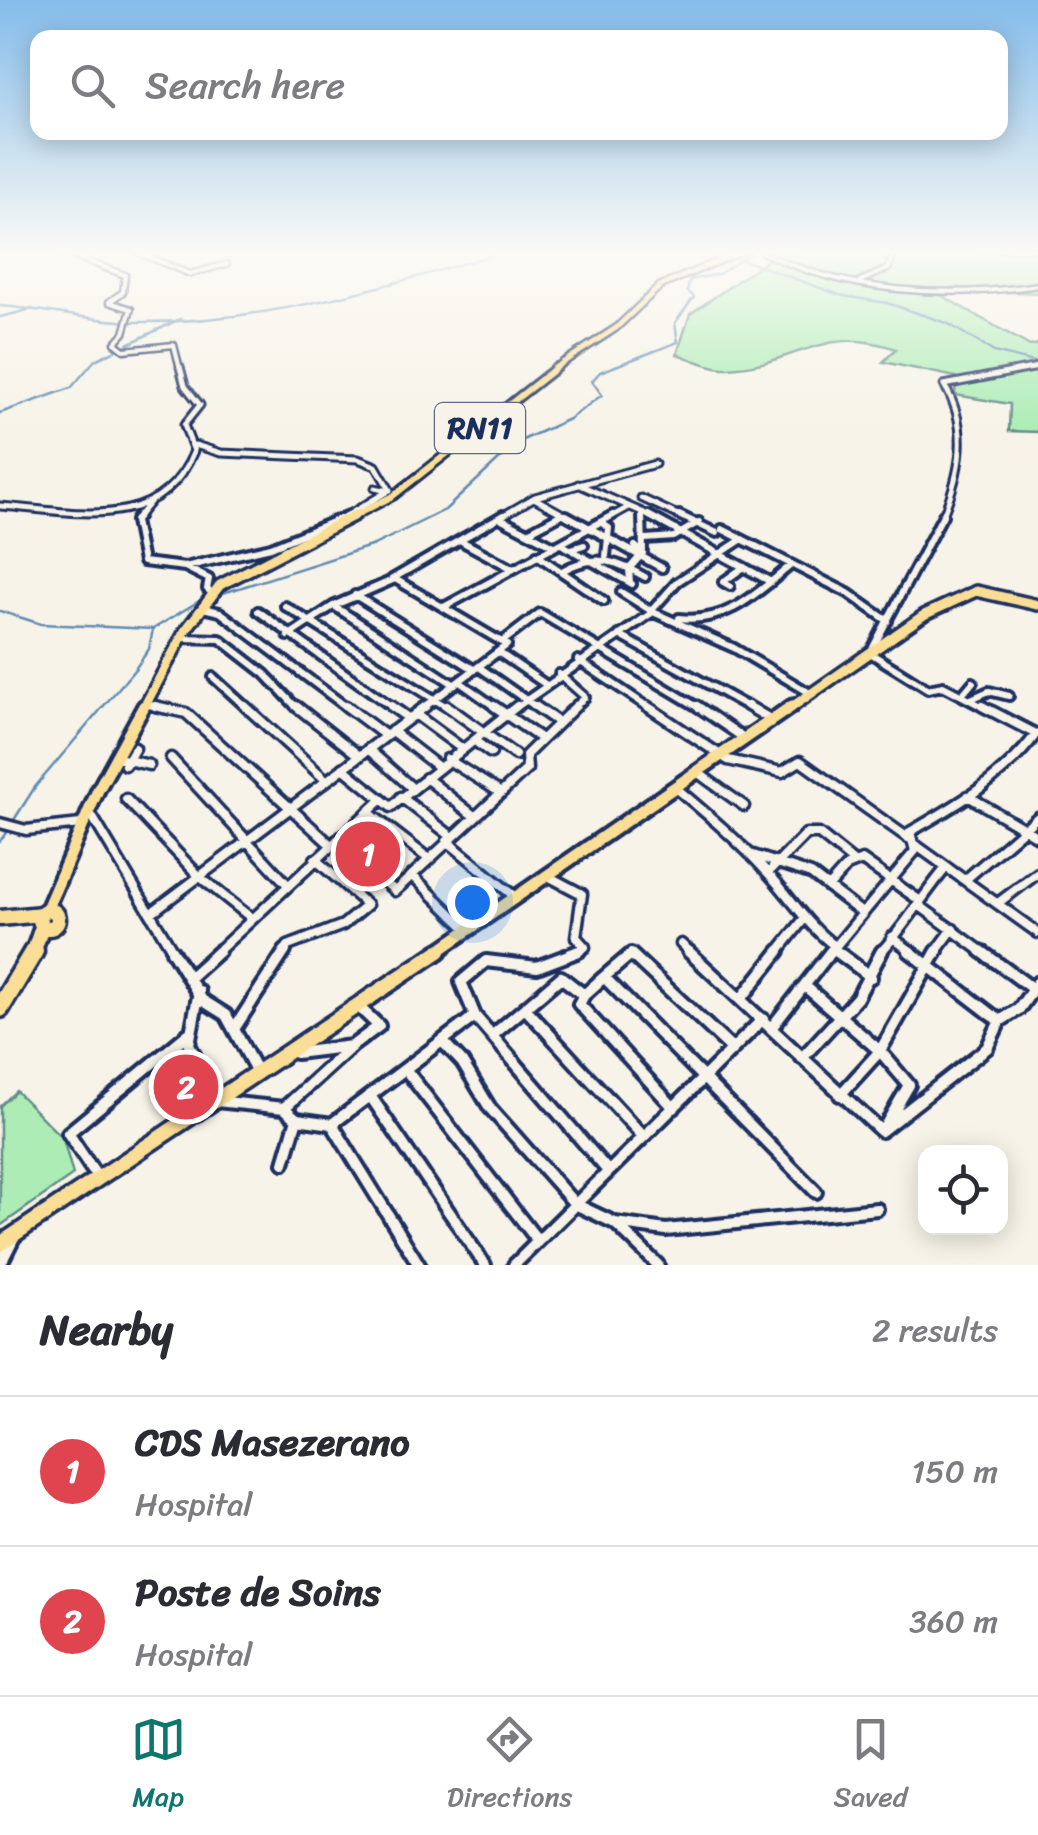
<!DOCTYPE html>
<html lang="en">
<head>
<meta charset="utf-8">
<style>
	body { margin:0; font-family:Sriracha,sans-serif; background:#f7f7f7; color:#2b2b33 }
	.controls { position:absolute; right:30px; bottom:30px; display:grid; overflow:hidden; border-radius:20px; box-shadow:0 5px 25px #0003 }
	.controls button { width:90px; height:90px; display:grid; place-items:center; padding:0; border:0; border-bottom:2px solid #e1e1e2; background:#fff; color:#2b2b33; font:50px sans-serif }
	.you { position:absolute; left:472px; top:902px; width:35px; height:35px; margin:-25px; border:8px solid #fff; border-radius:50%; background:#1a73e8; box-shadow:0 0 0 15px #1a73e833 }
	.badge { display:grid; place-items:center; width:65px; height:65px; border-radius:50%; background:#0f766e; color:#fff; font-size:32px; font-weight:700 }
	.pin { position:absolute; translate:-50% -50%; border:5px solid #fff; box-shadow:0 2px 10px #0006 }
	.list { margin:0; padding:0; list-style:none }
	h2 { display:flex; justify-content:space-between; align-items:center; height:130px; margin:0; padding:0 40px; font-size:42px }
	h2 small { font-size:32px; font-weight:400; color:#7c7c81 }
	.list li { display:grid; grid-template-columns:65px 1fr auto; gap:30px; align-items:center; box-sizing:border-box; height:150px; padding:0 40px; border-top:2px solid #e1e1e2 }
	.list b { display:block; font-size:38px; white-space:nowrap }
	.list p { margin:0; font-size:32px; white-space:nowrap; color:#7c7c81 }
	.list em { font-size:32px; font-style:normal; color:#7c7c81 }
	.icon { flex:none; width:55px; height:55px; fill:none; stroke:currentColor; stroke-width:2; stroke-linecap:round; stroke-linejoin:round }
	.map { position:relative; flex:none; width:1038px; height:1265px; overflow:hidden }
	.search { position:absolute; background:#fff; box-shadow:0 5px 25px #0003; left:30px; right:30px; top:30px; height:110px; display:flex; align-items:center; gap:25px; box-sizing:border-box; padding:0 35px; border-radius:20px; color:#7c7c81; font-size:38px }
	.sheet { height:430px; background:#fff }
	nav { display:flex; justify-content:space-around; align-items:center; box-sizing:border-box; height:140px; border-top:2px solid #e1e1e2; background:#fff; font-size:28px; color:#7c7c81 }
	nav a { display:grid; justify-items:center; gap:5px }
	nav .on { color:#0f766e }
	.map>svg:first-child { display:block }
	.green { fill:#adedb5; stroke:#648e8a; stroke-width:2.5 }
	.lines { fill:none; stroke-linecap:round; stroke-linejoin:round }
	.stream { stroke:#608bb4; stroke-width:2.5 }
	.minor-far4-casing { stroke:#1b2f5e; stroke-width:9 }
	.minor-far3-casing { stroke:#1b2f5e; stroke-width:11 }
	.minor-far2-casing { stroke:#1b2f5e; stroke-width:14 }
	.minor-far1-casing { stroke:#1b2f5e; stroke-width:15 }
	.minor-casing { stroke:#1b2f5e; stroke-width:18 }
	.major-far4-casing { stroke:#1b2f5e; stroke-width:10 }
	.major-far3-casing { stroke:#1b2f5e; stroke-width:12 }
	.major-far2-casing { stroke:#1b2f5e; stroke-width:16 }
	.major-far1-casing { stroke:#1b2f5e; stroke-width:19 }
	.major-casing { stroke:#1b2f5e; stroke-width:21 }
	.highway-far1-casing { stroke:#1b2f5e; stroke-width:21 }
	.highway-casing { stroke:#1b2f5e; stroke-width:25 }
	.minor-far4 { stroke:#f7f3e8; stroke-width:4 }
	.minor-far3 { stroke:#f7f3e8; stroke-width:5 }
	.minor-far2 { stroke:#f7f3e8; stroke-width:6 }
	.minor-far1 { stroke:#f7f3e8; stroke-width:8 }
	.minor { stroke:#f7f3e8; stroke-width:10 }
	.major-far4 { stroke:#fbde96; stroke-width:5 }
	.major-far3 { stroke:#fbde96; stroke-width:6 }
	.major-far2 { stroke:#fbde96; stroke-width:9 }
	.major-far1 { stroke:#fbde96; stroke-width:11 }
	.major { stroke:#fbde96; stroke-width:14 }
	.highway-far1 { stroke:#fbde96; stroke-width:14 }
	.highway { stroke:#fbde96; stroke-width:18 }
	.labels { text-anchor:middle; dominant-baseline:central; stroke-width:8; stroke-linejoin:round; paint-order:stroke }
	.shield { fill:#f7f3e8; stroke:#5d6a87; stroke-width:2.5 }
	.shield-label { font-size:30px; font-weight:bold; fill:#1b2f5e }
</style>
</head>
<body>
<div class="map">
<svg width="1038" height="1265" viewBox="0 0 1038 1265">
	<rect width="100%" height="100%" fill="#f7f3e8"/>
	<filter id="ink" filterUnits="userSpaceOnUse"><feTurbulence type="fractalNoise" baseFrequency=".01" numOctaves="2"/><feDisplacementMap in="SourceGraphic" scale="20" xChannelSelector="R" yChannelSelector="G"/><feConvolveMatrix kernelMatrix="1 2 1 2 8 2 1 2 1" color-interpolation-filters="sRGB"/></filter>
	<g filter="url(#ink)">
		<path class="green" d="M 779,252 L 1038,252 L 1038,293 L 940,289 L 937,293 L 1030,346 L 1038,344 L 1038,432 L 1009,431 L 1010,404 L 955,395 L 956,377 L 883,362 L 896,349 C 821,324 799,364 729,368 C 713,369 692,359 677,354 L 690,314 Z
			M 16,1091 L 63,1139 L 73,1175 L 0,1226 L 0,1106 Z"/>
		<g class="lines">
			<path class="stream" d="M 743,260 L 843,296 L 887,303 L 947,323 L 994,352 L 1038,363
				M 0,306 C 46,309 90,321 136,322 C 260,324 384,287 502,252
				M 0,317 L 33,309
				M 0,413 L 71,388 L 95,360 L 180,319
				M 217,595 L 374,545 L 445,510 L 518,442 L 569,419 L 602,395 L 592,381 L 600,372 L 678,342 L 675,323 L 694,297 L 687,291 L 690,280 L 719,274 L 752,252
				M 0,611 L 41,624 L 153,629 L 204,598
				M 12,823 L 35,787 L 135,669 L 149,649 L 153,629
				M 0,841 L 8,830"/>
			<g class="minor-far4-casing">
				<path id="minor-far4" d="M 46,252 L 70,255 L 125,275 L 123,292 L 109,302 L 131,309 L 124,333 L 115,343 L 124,350 L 174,345 L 180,369
					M 137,252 L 190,274 L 227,264
					M 762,252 C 845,293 948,299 1038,285
					M 860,281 L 888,269 L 895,252
					M 1027,369 L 1038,367"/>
			</g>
			<g class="minor-far3-casing">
				<path id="minor-far3" d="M 195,445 L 221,453 L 358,459 L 376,466 L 390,490
					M 578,484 L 642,512 L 642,518
					M 534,498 L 570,518
					M 641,498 L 684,518
					M 0,506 C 73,511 160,535 194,451 L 184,425 L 200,405 L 185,386 L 180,367
					M 642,512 L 653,518
					M 137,518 L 151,501
					M 343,518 L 388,491 L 375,488
					M 499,518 L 535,497 L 655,464
					M 555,518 L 563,514
					M 609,518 L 629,507
					M 942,518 C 960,474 971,428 944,385 L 1038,367"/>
			</g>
			<g class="minor-far2-casing">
				<path id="minor-far2" d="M 139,515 L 135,521 L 143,562 L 185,567 L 209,579 L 207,589 L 212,593
					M 566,515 L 662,568
					M 642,515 L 643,550
					M 648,515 L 771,582
					M 679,515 L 717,533
					M 943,515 L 870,653 L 928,689 L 943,686 L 987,709
					M 502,519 L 554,546
					M 600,522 L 609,528 L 606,556
					M 722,529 L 848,593 L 888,621
					M 530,531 L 560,515
					M 645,539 L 674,537 L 699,522
					M 463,542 L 513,569
					M 561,544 L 632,584
					M 571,549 L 584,545
					M 537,555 L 604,601
					M 185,567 L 271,547 L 349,515
					M 562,571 C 593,553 615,560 645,577
					M 392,579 L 503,515
					M 630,582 L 629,569 L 643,553 L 635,546
					M 730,586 L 723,582 L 744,567
					M 355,595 L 475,670
					M 285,606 L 450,709
					M 334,606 L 455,685
					M 444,607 L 613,515
					M 203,608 L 220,612 L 349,709
					M 653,609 L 677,582 L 741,540
					M 258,611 L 395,709
					M 653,612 L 734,648 L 810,693
					M 679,618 C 727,624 757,593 791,565
					M 619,635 L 752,709
					M 288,636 L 333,606 L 395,579 L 507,645 L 422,709
					M 182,638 L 220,639 L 265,674 L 298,709
					M 502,642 L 540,613 L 701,709
					M 498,652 L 545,684
					M 578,660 L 651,709
					M 479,667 L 539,709
					M 559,674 L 585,697 L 573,709
					M 213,677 L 248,709
					M 460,682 L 498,709
					M 962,695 L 973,682
					M 971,699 L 989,691 L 1009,696
					M 145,704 L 166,709
					M 514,709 L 653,612 L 621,592"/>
			</g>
			<g class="minor-far1-casing">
				<path id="minor-far1" d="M 155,706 L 186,713 L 331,845
					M 245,706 L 326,780
					M 296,706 L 358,755
					M 346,706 L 386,736
					M 391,706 L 408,718
					M 447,706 L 515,755
					M 494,706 L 540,738
					M 535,706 L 558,722
					M 647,706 L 728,760 L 782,772 L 800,761 L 908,838
					M 697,706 L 744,738
					M 748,706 L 770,719
					M 415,714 L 461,748
					M 392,731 L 437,766
					M 475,741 L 491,753
					M 368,749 L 411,787
					M 115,758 L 128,760 L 135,748
					M 171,758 L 286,883
					M 447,759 L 501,793
					M 125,765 L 128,760 L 149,765
					M 343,768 L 391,807 L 517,706
					M 697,772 L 744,806
					M 426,778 L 474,816
					M 675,787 C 707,814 739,841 767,872 C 791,897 807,926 835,946
					M 968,796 L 1038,837
					M 401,797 L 451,836
					M 126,799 L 200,877 L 250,917
					M 89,811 L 174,953
					M 368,812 L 429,859
					M 0,823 L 26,830 L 81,824
					M 337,840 L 395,891 L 527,769 L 526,755 L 576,706
					M 447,841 L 515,897
					M 917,846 L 1038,933
					M 750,854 L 811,874 L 862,913
					M 768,873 L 806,834 L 819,834 L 854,862
					M 412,875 L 468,930
					M 546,875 L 582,894 L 576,937 L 585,947 L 575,953
					M 965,880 L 1038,817
					M 829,886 L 847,866 L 862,860 L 919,900
					M 998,903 L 1038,873
					M 920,906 L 984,953
					M 151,913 L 426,706
					M 892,937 L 913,953
					M 681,944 L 691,953
					M 834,949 L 839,953
					M 216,953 L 380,801
					M 283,953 L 288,946 L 343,925 L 367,905 L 315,859
					M 777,953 L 804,919
					M 830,953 L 915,851 L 910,832 C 957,805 1004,778 1036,734 L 982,706
					M 880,953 C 905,927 922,896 946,868
					M 935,953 L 953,929"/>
			</g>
			<g class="minor-casing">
				<path id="minor" d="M 172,951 L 202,1000 L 226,1015 L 256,1070
					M 579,951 L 537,967 L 486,961 L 461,982 L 475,1016 L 608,1171
					M 688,951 L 881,1131 L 987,1048 L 1000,1021 L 1019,1009 L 1038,982
					M 836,951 L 871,977
					M 909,951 L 1000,1021
					M 981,951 L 1033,989
					M 190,977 L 219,951
					M 604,977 L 631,954 L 731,1048
					M 806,987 L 880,1051 L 909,1085 L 884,1128
					M 199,991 L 189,1044 L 216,1101 L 284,1108 L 297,1119 L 332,1124 L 419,1265
					M 584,995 L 579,1004 L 674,1108
					M 741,999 L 779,951
					M 525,1008 L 641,1134
					M 772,1027 L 831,951
					M 234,1029 L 285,951
					M 494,1034 L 561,977 L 584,995 L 604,977 L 816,1192
					M 443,1042 L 462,1062 L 490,1108 L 575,1204 L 615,1223 L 658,1265
					M 296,1053 L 352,1046 L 379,1026 L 359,1007
					M 802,1058 L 857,998 L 882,951
					M 406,1070 L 538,1241
					M 840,1095 L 880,1051 L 937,951
					M 371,1097 L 485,1265
					M 284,1108 L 351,1047
					M 332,1124 L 475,1016
					M 284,1163 L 297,1119
					M 97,1177 L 68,1133 L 188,1034
					M 615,1223 L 666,1230 L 877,1209
					M 0,1265 L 13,1239
					M 514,1265 L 763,1019"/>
			</g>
			<g class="major-far4-casing">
				<path id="major-far4" d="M 553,369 L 616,328 L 660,286 L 740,252"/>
			</g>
			<g class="major-far3-casing">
				<path id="major-far3" d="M 350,518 L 393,496 L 557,367"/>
			</g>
			<g class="major-far2-casing">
				<path id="major-far2" d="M 143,709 L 185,631 L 220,585 L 355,515
					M 789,709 L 924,615 L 976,591 L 1038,605"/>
			</g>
			<g class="major-far1-casing">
				<path id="major-far1" d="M 46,911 L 98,790 L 144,706
					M 435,953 L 792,706"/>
			</g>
			<g class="major-casing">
				<path id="major" d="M 0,1244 L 439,951"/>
			</g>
			<g class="highway-far1-casing">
				<path id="highway-far1" d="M40 919a9 9 0 1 1 18 0a9 9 0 1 1-18 0Z
					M 0,918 L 42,914
					M 33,953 L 42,927"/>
			</g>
			<g class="highway-casing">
				<path id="highway" d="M 0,1008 L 34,951"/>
			</g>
			<use href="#minor-far4" class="minor-far4"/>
			<use href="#minor-far3" class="minor-far3"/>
			<use href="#minor-far2" class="minor-far2"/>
			<use href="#minor-far1" class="minor-far1"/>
			<use href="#minor" class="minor"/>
			<use href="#major-far4" class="major-far4"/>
			<use href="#major-far3" class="major-far3"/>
			<use href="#major-far2" class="major-far2"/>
			<use href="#major-far1" class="major-far1"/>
			<use href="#major" class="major"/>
			<use href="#highway-far1" class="highway-far1"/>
			<use href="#highway" class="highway"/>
		</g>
	</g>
	<linearGradient id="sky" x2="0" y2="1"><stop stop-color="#84bcea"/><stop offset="0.59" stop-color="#fbfaf5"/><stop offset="1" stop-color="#fbfaf5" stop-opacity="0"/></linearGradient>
	<rect width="1038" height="429" fill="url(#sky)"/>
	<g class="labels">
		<rect class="shield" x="435" y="403" width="90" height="50" rx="8"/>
		<g class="shield-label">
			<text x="480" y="428">RN11</text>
		</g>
	</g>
</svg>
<div class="controls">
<button><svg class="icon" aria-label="locate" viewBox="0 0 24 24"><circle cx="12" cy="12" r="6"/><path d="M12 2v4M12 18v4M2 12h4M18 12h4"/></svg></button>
</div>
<div class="you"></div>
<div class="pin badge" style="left:368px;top:854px;background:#e0444e">1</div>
<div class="pin badge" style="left:186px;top:1087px;background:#e0444e">2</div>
<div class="search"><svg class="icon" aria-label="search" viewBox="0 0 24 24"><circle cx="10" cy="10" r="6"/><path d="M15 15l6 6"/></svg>Search here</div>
</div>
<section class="sheet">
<h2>Nearby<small>2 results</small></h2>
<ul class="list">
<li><span class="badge" style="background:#e0444e">1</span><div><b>CDS Masezerano</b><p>Hospital</p></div><em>150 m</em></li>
<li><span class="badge" style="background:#e0444e">2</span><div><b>Poste de Soins</b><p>Hospital</p></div><em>360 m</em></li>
</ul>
</section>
<nav>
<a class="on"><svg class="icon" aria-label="map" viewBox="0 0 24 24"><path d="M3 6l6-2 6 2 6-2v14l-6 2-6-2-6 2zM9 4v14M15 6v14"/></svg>Map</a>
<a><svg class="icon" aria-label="directions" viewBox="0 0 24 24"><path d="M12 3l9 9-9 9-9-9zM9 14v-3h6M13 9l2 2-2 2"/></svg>Directions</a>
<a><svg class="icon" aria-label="saved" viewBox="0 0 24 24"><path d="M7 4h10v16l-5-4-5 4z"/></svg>Saved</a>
</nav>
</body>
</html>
